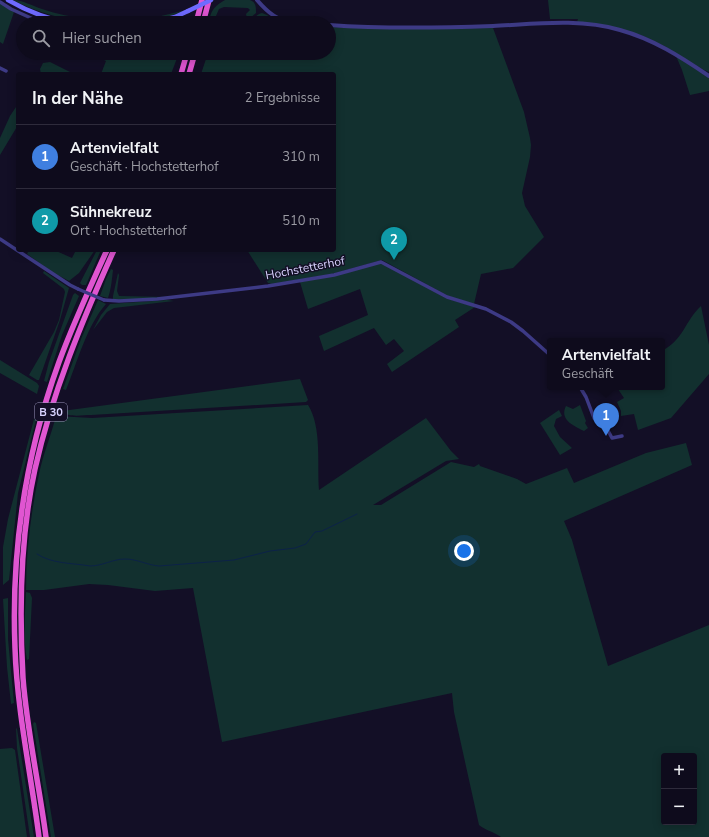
<!DOCTYPE html>
<html lang="de">
<head>
<meta charset="utf-8">
<style>
	body { margin:0; font-family:"Nunito Sans",sans-serif; background:#171425; color:#f1f3f6 }
	.controls { position:absolute; right:12px; bottom:12px; display:grid; overflow:hidden; border-radius:4px; box-shadow:0 2px 10px #0003 }
	.controls button { width:36px; height:36px; display:grid; place-items:center; padding:0; border:0; border-bottom:1px solid #2e2b3b; background:#0e0b1c; color:#f1f3f6; font:20px sans-serif }
	.you { position:absolute; left:464px; top:551px; width:14px; height:14px; margin:-10px; border:3px solid #fff; border-radius:50%; background:#1a73e8; box-shadow:0 0 0 6px #1a73e833 }
	.badge { display:grid; place-items:center; width:26px; height:26px; border-radius:50%; background:#00e5ff; color:#fff; font-size:13px; font-weight:700 }
	.pin { position:absolute; translate:-50% -33px; filter:drop-shadow(0 1px 2px #0008) }
	.pin::after { content:''; position:absolute; top:21px; width:14px; height:12px; background:inherit; clip-path:polygon(0 0,100% 0,50% 100%) }
	.popup { position:absolute; left:547px; top:338px; width:118px; height:52px; box-sizing:border-box; display:grid; place-content:center; border-radius:4px; background:#0e0b1c; filter:drop-shadow(0 1px 3px #0005); font-size:13px; white-space:nowrap; color:#9b9ba3 }
	.popup b { font-size:15px; color:#f1f3f6 }
	.popup::after { content:''; position:absolute; left:50%; top:100%; margin-left:-8px; border:8px solid transparent; border-top-color:#0e0b1c }
	.list { margin:0; padding:0; list-style:none }
	h2 { display:flex; justify-content:space-between; align-items:center; height:52px; margin:0; padding:0 16px; font-size:17px }
	h2 small { font-size:13px; font-weight:400; color:#9b9ba3 }
	.list li { display:grid; grid-template-columns:26px 1fr auto; gap:12px; align-items:center; box-sizing:border-box; height:64px; padding:0 16px; border-top:1px solid #2e2b3b }
	.list b { display:block; font-size:15px; white-space:nowrap }
	.list p { margin:0; font-size:13px; white-space:nowrap; color:#9b9ba3 }
	.list em { font-size:13px; font-style:normal; color:#9b9ba3 }
	.icon { flex:none; width:22px; height:22px; fill:none; stroke:currentColor; stroke-width:2; stroke-linecap:round; stroke-linejoin:round }
	.map { position:relative; flex:none; width:709px; height:837px; overflow:hidden }
	.search { position:absolute; background:#0e0b1c; box-shadow:0 2px 10px #0003; left:16px; top:16px; width:320px; height:44px; display:flex; align-items:center; gap:10px; box-sizing:border-box; padding:0 14px; border-radius:22px; color:#9b9ba3; font-size:15px }
	.panel { position:absolute; background:#0e0b1c; box-shadow:0 2px 10px #0003; left:16px; top:72px; width:320px; height:180px; border-radius:4px }
	.map>svg:first-child { display:block }
	.green { fill:#12302f; fill-rule:evenodd }
	.lines { fill:none; stroke-linecap:round; stroke-linejoin:round }
	.stream { stroke:#0c2248; stroke-width:1 }
	.minor { stroke:#3d3a85; stroke-width:3.5 }
	.tertiary { stroke:#3d3a85; stroke-width:4 }
	.secondary { stroke:#6f6bff; stroke-width:4.5 }
	.trunk { stroke:#e055d1; stroke-width:5.5 }
	.minor-bridge { stroke:#3d3a85; stroke-width:3.5 }
	.secondary-bridge { stroke:#6f6bff; stroke-width:4.5 }
	.labels { text-anchor:middle; dominant-baseline:central; stroke-width:3; stroke-linejoin:round; paint-order:stroke }
	.shield { fill:#130f26; stroke:#9e99be; stroke-width:1 }
	.shield-label { font-size:11px; font-weight:bold; fill:#d9d4ff }
	.street-label { font-size:12px; fill:#d9d4ff; stroke:#130f26 }
</style>
</head>
<body>
<div class="map">
<svg width="709" height="837" viewBox="0 0 709 837">
	<rect width="100%" height="100%" fill="#130f26"/>
	<path class="green" d="M 13,0 C 23,0 32,6 42,9 C 57,14 72,17 88,19 C 105,22 123,15 140,18 L 140,21 L 186,10 C 177,13 168,17 159,19 C 145,23 131,23 117,23 C 80,23 45,17 13,0 Z
		M 225,0 L 250,0 C 256,2 256,7 256,13 L 249,19 L 247,18 L 246,14 L 250,10 L 248,8 L 224,7 L 219,9 L 213,23 L 208,23 C 212,10 213,7 225,0 Z
		M 548,0 L 709,0 L 709,72 L 704,70 L 664,46 L 641,35 L 577,22 L 578,19 L 550,19 Z
		M 0,3 L 14,12 L 3,44 L 0,42 Z
		M 262,13 L 267,15 L 280,23 L 219,23 C 227,14 236,21 246,22 C 254,22 255,14 262,13 Z
		M 329,27 L 388,29 L 493,28 L 524,112 L 530,138 L 531,145 L 530,157 L 522,193 L 525,206 L 544,237 L 513,268 L 481,274 L 474,304 L 448,296 L 382,260 L 332,274 L 272,284 L 268,283 L 247,250 L 334,250 L 334,74 L 201,74 L 208,53 L 329,53 Z
		M 107,53 L 179,53 L 171,74 L 101,74 L 106,61 L 104,60 Z
		M 676,56 L 709,78 L 709,91 L 690,95 L 682,70 Z
		M 50,62 L 74,74 L 41,74 L 40,69 L 43,63 Z
		M 18,104 L 18,125 L 0,155 L 0,138 L 10,116 Z
		M 29,250 L 54,250 L 72,258 L 76,250 L 95,250 L 79,273 L 69,281 L 52,272 L 27,254 Z
		M 97,250 L 101,250 L 86,285 L 82,285 L 80,283 Z
		M 378,263 L 385,265 L 448,299 L 475,307 L 455,320 L 459,327 L 392,372 L 387,364 L 404,351 L 394,339 L 386,345 L 374,328 L 324,351 L 319,336 L 368,315 L 360,289 L 308,309 L 300,282 L 333,276 Z
		M 111,269 L 113,270 C 112,279 111,290 108,298 L 100,296 L 106,279 Z
		M 44,271 L 69,288 L 60,320 L 39,380 L 37,380 L 29,375 L 54,332 L 59,320 L 65,292 L 64,289 L 43,273 Z
		M 118,273 L 119,275 L 117,291 L 119,296 L 168,297 L 116,301 L 113,299 L 113,296 Z
		M 75,293 L 79,296 L 62,335 L 47,382 L 44,381 L 49,362 L 73,295 Z
		M 98,300 L 106,304 C 87,325 77,363 66,390 L 63,389 L 81,339 Z
		M 167,300 L 174,301 L 114,308 L 107,312 L 93,330 L 101,315 L 110,304 Z
		M 701,306 L 709,345 L 709,374 L 671,418 L 638,430 L 634,414 L 621,416 L 621,411 L 617,402 L 624,398 L 618,389 L 614,387 L 662,387 L 662,351 C 685,338 684,322 701,306 Z
		M 0,360 L 37,383 L 39,386 L 37,394 L 0,373 Z
		M 300,379 L 308,400 L 306,402 L 91,415 C 82,415 68,418 62,411 Z
		M 308,405 C 322,427 317,464 319,490 L 426,418 L 451,451 L 459,459 L 446,461 L 373,505 L 381,505 L 451,462 L 474,467 L 479,464 L 480,466 L 517,479 L 526,484 L 567,468 L 574,483 L 646,453 L 686,443 L 692,465 L 564,521 L 572,540 L 608,666 L 709,625 L 709,837 L 501,837 C 494,832 485,830 479,825 L 454,712 L 452,693 L 222,742 L 193,588 L 155,591 L 108,585 L 89,584 L 44,590 L 26,590 C 26,551 31,512 39,474 C 43,455 51,435 56,416 L 92,418 ZM 664,756 L 694,756 L 694,822 L 664,822 Z
		M 580,405 L 586,421 L 585,423 L 588,428 L 584,431 C 574,426 559,420 566,406 L 573,409 Z
		M 559,410 L 562,416 L 556,419 L 554,426 L 560,437 L 572,448 L 560,455 L 540,423 Z
		M 34,419 L 36,420 L 18,493 L 9,580 L 3,585 L 3,547 L 8,519 Z
		M 26,592 L 30,593 L 32,598 L 29,659 L 27,660 C 23,638 25,614 26,592 Z
		M 8,598 L 8,639 L 14,703 L 11,704 L 7,667 L 3,599 Z
		M 34,722 L 36,723 L 55,837 L 51,837 L 33,724 Z
		M 16,728 L 17,729 L 34,837 L 30,837 L 17,748 Z
		M 12,748 L 15,750 L 27,837 L 0,837 L 0,749 Z"/>
	<g class="lines">
		<path class="stream" d="M 37,554 C 52,564 73,563 90,566 C 102,566 113,559 125,559 C 137,559 147,565 159,566 L 234,560 L 270,551 L 295,548 L 306,544 L 315,532 L 322,531 L 357,514"/>
		<path class="minor" d="M 0,2 L 11,9 L 42,23
			M 0,68 L 6,71
			M 0,239 L 70,285 L 78,289
			M 104,300 L 119,301 L 157,299 L 268,286 L 334,275 L 381,262 L 447,297 L 486,309 L 511,322 L 523,331 L 550,355
			M 580,387 L 586,397 L 594,418 L 606,427 L 612,438 L 622,436"/>
		<path class="tertiary" d="M 257,0 C 268,13 278,21 295,23
			M 329,25 C 384,29 439,28 493,26 C 535,24 579,18 620,30 C 653,39 681,57 709,76"/>
		<path class="secondary" d="M 8,0 C 27,11 48,19 69,23
			M 151,23 L 175,17 L 188,11"/>
		<path class="trunk" d="M 196,23 L 202,0
			M 203,23 L 209,0
			M 181,74 L 187,53
			M 189,74 L 195,53
			M 39,837 C 31,774 17,711 15,648 C 11,550 26,453 59,362 C 73,324 90,287 107,250
			M 46,837 C 39,784 27,731 23,678 C 19,609 20,537 35,469 C 52,393 82,321 114,250"/>
		<path class="minor-bridge" d="M 78,289 L 104,300"/>
		<path class="secondary-bridge" d="M 188,11 L 211,0"/>
	</g>
	<g class="labels">
		<rect class="shield" x="35" y="403" width="32" height="18" rx="3"/>
		<g class="shield-label">
			<text x="51" y="412">B 30</text>
		</g>
		<g class="street-label">
			<text transform="translate(305 268) rotate(-11)">Hochstetterhof</text>
		</g>
	</g>
</svg>
<div class="controls">
<button>+</button>
<button>−</button>
</div>
<div class="you"></div>
<div class="pin badge" style="left:606px;top:436px;background:#3f7fe0">1</div>
<div class="popup"><b>Artenvielfalt</b>Geschäft</div>
<div class="pin badge" style="left:394px;top:260px;background:#0f9aa8">2</div>
<div class="search"><svg class="icon" aria-label="search" viewBox="0 0 24 24"><circle cx="10" cy="10" r="6"/><path d="M15 15l6 6"/></svg>Hier suchen</div>
<section class="panel">
<h2>In der Nähe<small>2 Ergebnisse</small></h2>
<ul class="list">
<li><span class="badge" style="background:#3f7fe0">1</span><div><b>Artenvielfalt</b><p>Geschäft · Hochstetterhof</p></div><em>310 m</em></li>
<li><span class="badge" style="background:#0f9aa8">2</span><div><b>Sühnekreuz</b><p>Ort · Hochstetterhof</p></div><em>510 m</em></li>
</ul>
</section>
</div>
</body>
</html>
